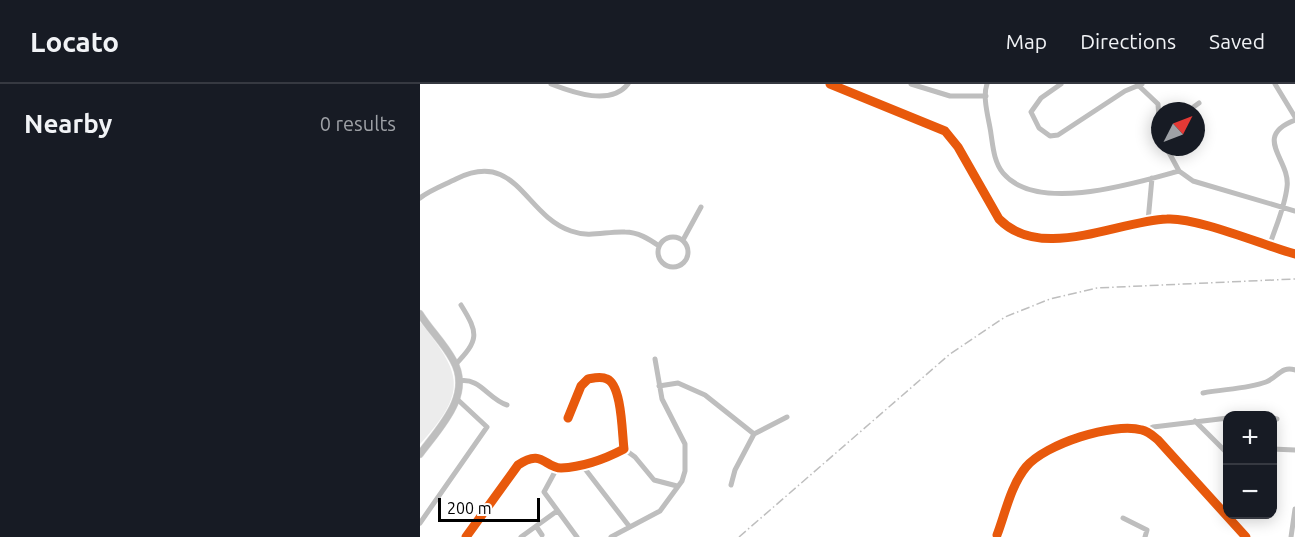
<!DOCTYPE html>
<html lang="en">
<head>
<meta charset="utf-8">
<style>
	body { margin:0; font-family:Ubuntu,sans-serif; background:#20242c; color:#f1f3f6 }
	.controls { position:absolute; right:18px; bottom:18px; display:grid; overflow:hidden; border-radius:12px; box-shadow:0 3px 15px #0003 }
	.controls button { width:54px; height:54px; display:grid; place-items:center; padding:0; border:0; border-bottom:2px solid #363941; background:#171b24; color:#f1f3f6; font:30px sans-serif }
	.compass { position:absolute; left:731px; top:18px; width:54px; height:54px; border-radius:50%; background:#171b24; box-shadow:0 3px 15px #0003; rotate:48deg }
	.scale { position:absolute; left:18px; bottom:15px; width:102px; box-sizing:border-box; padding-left:6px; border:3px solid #000; border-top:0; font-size:16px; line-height:21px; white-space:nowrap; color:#000; -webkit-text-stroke:4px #fff; paint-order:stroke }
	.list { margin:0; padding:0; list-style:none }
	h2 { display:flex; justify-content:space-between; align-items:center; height:78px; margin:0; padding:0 24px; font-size:26px }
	h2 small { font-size:20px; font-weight:400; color:#9ea1a6 }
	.map { position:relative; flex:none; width:875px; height:453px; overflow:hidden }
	header { display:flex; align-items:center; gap:36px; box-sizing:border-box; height:84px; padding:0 30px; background:#171b24; border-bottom:2px solid #363941 }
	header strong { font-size:28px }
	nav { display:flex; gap:33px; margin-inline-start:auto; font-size:21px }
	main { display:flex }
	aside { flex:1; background:#171b24 }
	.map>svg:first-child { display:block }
	.grass { fill:#ececec }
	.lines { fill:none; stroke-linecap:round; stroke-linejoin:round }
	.major-casing { stroke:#dbdbdb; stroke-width:8 }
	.minor { stroke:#bebebe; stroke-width:5 }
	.major { stroke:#bebebe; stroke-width:7 }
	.rail { stroke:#bebebe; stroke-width:1.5; stroke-dasharray:9 3 1.5 3; stroke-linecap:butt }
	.cycleway-casing { stroke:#fff; stroke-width:13 }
	.cycleway { stroke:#e8590c; stroke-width:9 }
</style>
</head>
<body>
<header>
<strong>Locato</strong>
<nav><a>Map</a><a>Directions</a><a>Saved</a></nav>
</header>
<main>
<aside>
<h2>Nearby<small>0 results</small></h2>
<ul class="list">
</ul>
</aside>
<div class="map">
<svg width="875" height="453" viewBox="0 0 875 453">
	<rect width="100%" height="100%" fill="#fff"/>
	<path class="grass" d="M 0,238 C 42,290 48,307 0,360 Z"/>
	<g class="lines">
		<g class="major-casing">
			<path id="major" d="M 0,230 C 10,246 24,259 33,276 C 53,311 20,343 0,370"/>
		</g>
		<path class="minor" d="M 131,0 C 154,9 191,22 208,0
			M 410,0 L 525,47 L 538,63 L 579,135 C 621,178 697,137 747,135 C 776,133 843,161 875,170
			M 491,0 L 530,12 L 566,12
			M 567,0 C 562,14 569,35 571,50 C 573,63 574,78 583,89 C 617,130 716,99 759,87 L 773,97 L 875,127
			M 641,0 L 621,14 L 611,28 L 619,44 L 630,52 L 638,51 L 705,7 L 722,0
			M 855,0 L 875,33
			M 719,2 L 738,20 L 740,48
			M 768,27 L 779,19
			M 746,63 L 759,87
			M 0,114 C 10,106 24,101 36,95 C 97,65 104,131 151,147 C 170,154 186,147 205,148 C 218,148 229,155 239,162
			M 728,137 L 732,94
			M238 168a15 15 0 1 1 30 0a15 15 0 1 1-30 0Z
			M 263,156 L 281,123
			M 849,163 C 855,144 865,123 867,103 C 871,76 831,53 875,36
			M 35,281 C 59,256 59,250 41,221
			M 39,297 C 60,293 68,315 87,321
			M 239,302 L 258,299 L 285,311 L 334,350
			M 783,309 C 803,305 827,305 846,298 C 857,294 862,281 875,286
			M 852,334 L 857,335
			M 775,337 L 808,370
			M 725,347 L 733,343 L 808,334
			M 334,350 L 367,333
			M 204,365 L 215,373 L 234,396 L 257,402
			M 852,365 L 875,366
			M 162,381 L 209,442
			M 137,384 L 124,408 L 157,453
			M 311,401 L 315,386 L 334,350
			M 703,434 L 727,446 L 725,453
			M 0,439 L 67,343 L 37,315
			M 116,442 L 122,451
			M 577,451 C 585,430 591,401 606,383 C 625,360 693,338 722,346 C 728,347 733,352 738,356 L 826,453
			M 46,453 L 98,381 C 122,364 125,384 141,384 C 163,383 185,375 204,365 C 202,350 202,301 187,295 C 181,292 174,294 168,295 L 161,302 L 148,334
			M 101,453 L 137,427
			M 191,453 L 240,427 L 262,397 L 265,387 L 265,360 L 242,315 L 235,275
			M 871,453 L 875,425"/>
		<use href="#major" class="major"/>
		<path class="rail" d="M 319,453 L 530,270 L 585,233 L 630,215 L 677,204 L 875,195"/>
		<g class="cycleway-casing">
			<path id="cycleway" d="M 410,0 L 525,47 L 538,63 L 579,135 C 621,178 697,137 747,135 C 776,133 843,161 875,170
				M 577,451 C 585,430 591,401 606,383 C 625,360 693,338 722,346 C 728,347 733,352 738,356 L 826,453
				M 46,453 L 98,381 C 122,364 125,384 141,384 C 163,383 185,375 204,365 C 202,350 202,301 187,295 C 181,292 174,294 168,295 L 161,302 L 148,334"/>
		</g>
		<use href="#cycleway" class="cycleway"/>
	</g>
</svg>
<div class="controls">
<button>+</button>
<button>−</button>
</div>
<svg class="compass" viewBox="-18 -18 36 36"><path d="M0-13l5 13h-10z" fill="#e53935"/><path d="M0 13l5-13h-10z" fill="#9ea1a6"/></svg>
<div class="scale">200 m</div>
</div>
</main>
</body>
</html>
